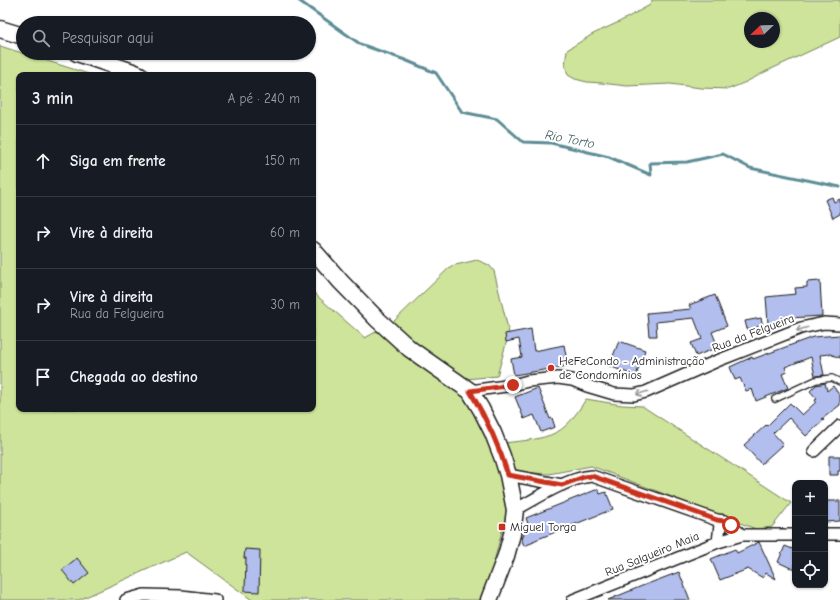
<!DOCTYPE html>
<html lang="pt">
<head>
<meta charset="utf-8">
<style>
	body { margin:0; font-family:"Comic Neue",sans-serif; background:#20242c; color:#f1f3f6 }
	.controls { position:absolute; right:12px; bottom:12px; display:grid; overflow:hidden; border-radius:8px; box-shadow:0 1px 3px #0004 }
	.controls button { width:36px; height:36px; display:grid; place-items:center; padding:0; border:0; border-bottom:1px solid #363941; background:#171b24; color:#f1f3f6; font:20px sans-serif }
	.compass { position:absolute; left:744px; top:12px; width:36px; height:36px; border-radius:50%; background:#171b24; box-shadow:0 1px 3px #0004; rotate:247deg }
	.stop { position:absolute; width:12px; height:12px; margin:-9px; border:3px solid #c8321e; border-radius:50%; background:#fff }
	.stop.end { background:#c8321e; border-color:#fff; box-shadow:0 1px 4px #0008 }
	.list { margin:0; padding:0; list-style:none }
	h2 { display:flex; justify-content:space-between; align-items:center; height:52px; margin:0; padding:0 16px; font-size:17px }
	h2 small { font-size:13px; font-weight:400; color:#9ea1a6 }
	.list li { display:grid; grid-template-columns:26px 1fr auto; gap:12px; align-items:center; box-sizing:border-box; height:72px; padding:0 16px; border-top:1px solid #363941 }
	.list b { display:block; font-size:15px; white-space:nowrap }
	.list p { margin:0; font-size:13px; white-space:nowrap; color:#9ea1a6 }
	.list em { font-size:13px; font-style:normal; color:#9ea1a6 }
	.icon { flex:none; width:22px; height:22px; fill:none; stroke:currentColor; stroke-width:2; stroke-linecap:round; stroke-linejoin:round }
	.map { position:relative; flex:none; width:840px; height:600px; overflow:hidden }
	.search { position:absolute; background:#171b24; box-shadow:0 1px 3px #0004; left:16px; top:16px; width:300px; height:44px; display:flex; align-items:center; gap:10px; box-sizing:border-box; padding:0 14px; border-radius:22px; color:#9ea1a6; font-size:15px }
	.panel { position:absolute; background:#171b24; box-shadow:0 1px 3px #0004; left:16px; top:72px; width:300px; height:340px; border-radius:8px }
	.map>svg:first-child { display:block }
	.green { fill:#cee49a; stroke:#75805b; fill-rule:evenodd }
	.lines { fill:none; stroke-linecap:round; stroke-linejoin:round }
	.stream { stroke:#5d8c95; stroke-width:3 }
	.building { fill:#b2beee; stroke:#1c1c1c }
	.lane-casing { stroke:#1c1c1c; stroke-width:8 }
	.street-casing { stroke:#1c1c1c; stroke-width:14 }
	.secondary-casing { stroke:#1c1c1c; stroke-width:19 }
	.lane { stroke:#fff; stroke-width:5.5 }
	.street { stroke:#fff; stroke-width:11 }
	.secondary { stroke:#fff; stroke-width:16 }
	.oneway { stroke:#999 }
	.route { stroke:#c8321e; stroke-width:5 }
	.poi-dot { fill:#c8321e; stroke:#fff; stroke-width:1.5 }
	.labels { text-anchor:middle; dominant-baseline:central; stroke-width:4; stroke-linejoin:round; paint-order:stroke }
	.street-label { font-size:12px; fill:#1c1c1c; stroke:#fff }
	.poi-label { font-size:12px; fill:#1c1c1c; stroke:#fff; text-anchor:start }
	.water-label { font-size:13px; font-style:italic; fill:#425d62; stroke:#fff }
</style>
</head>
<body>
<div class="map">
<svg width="840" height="600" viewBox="0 0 840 600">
	<rect width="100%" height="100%" fill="#fff"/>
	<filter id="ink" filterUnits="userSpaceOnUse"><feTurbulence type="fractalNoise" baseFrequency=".025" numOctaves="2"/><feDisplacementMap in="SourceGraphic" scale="8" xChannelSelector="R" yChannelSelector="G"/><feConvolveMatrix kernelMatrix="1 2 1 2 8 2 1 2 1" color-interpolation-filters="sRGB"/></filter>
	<g filter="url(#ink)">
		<path class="green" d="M 652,0 L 840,0 L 840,37 L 767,71 L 746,82 L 729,89 L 701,88 L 670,84 L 627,86 L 601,83 L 587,82 L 575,79 L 568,75 L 565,65 L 567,50 L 593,34 L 619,22 L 650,5 ZM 750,18 L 774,18 L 774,42 L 750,42 Z
			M 0,46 L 92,75 L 19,75 L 19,409 L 313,409 L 313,291 L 316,295 L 365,338 L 393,322 L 451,266 L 477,260 L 489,265 L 494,271 L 509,333 L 497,376 L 466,379 L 465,400 L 496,444 C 515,441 541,441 557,432 C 569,426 579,410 586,399 L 622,405 L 642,406 L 791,503 L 772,527 L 756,529 L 591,466 L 549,474 L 521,472 L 504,481 L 509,504 L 484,600 L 252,600 L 186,552 L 79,600 L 0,600 Z"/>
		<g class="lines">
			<path class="stream" d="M 298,0 L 360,44 L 405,60 L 436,73 L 462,112 L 497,119 L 523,142 L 551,143 L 609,157 L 651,175 L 650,163 L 687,162 L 723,154 L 750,168 L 840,187"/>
		</g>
		<path class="building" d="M 832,197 L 834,202 L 840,199 L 840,214 L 833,218 L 825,200 Z
			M 820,281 L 822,316 L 790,318 L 790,321 L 768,323 L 766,297 L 796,294 L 795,288 L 807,287 L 807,282 Z
			M 715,295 L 727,326 L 712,332 L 718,347 L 696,356 L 691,343 L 702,339 L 694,318 L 656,322 L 657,336 L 649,336 L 647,313 L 691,309 L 689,305 Z
			M 761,318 L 763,326 L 747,329 L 745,321 Z
			M 531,329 L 534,351 L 564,345 L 568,366 L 514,375 L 511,359 L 522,357 L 519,339 L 506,342 L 505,334 Z
			M 840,335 L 840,358 L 830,354 L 820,355 L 824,375 L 815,376 L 811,357 L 785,367 L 787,372 L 782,374 L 788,388 L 756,401 L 752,389 L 746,391 L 740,378 L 735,380 L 730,367 L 752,357 L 753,359 L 813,337 Z
			M 619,341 L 645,350 L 636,376 L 609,366 Z
			M 825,383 L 827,391 L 833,386 L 840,396 L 840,405 L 822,419 L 824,420 L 806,436 L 789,418 L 773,433 L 783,444 L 761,464 L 744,445 L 766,425 L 767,426 L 790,403 L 802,415 L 816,402 L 815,400 L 817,399 L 810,391 L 816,385 Z
			M 538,388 L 550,419 L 552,418 L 555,427 L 541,432 L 534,415 L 524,419 L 515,397 Z
			M 829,456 L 840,456 L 840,471 L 838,471 L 838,475 L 829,475 Z
			M 598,489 L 600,494 L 606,492 L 613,509 L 533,541 L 534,542 L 524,546 L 521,537 L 524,536 L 522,532 L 523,526 L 528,524 L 526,518 Z
			M 825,501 L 840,501 L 840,521 L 825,522 Z
			M 759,542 L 776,579 L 766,573 L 763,578 L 748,569 L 720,580 L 711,559 L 735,549 L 737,553 Z
			M 785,546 L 795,550 L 795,570 L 778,562 Z
			M 245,549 L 260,550 L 259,592 L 245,591 L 246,558 L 244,558 Z
			M 77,558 L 89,573 L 74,585 L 62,570 Z
			M 679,572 L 690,600 L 608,600 L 642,586 Z"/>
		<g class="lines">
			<g class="lane-casing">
				<path id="lane" d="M 775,399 L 816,380 L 832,378 L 840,382"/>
			</g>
			<g class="street-casing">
				<path id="street" d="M 470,391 L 513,385 L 528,381 L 558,378 L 572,380 L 587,386 L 614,394 L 634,395 L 646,392 L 717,361 L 801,328 L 824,323 L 840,324
					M 814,451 L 840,426
					M 508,475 L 562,485
					M 515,510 C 537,498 567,478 592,476 L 717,520 L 720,525 L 718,542
					M 717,520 L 725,521 L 742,535
					M 825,534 L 840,534
					M 126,600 L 144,595 L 181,596 L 215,600
					M 573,600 L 718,542 L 742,535 L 795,535"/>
			</g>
			<g class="secondary-casing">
				<path id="secondary" d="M 0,29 L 23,36
					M 77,53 L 133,72 L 140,75
					M 313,250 L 341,282 L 377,319 L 410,349 L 470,391 L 481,409 L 493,433 L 502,456 L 508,475 L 515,510 L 512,534 L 506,556 L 489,600"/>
			</g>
			<use href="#lane" class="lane"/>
			<use href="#street" class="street"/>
			<use href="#secondary" class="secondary"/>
		</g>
		<defs><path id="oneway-shaft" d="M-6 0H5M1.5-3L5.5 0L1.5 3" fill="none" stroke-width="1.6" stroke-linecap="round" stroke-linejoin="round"/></defs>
		<g class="oneway">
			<use href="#oneway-shaft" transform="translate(802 329) rotate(163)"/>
			<use href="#oneway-shaft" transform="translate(642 393) rotate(163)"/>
		</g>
	</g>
	<g class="lines" filter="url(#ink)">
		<path class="route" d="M 513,385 L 470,391 C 486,418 499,445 508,475 L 562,485 L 584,477 L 592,476 L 717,520 L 724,521 L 731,525"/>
	</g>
	<g class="poi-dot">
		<circle cx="551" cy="368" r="4"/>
		<rect x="498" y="523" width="8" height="8" rx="2"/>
	</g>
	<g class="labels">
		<g class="street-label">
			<text transform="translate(753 333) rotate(-21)">Rua da Felgueira</text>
			<text transform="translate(652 554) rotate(-22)">Rua Salgueiro Maia</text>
		</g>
		<g class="poi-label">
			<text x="559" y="361">HeFeCondo - Administração<tspan x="559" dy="14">de Condomínios</tspan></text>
			<text x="510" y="527">Miguel Torga</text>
		</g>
		<g class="water-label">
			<text transform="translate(570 139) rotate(11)">Rio Torto</text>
		</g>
	</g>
</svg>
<div class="controls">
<button>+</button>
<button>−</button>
<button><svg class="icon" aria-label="locate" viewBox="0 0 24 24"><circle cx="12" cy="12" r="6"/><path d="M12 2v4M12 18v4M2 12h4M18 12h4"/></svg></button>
</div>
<svg class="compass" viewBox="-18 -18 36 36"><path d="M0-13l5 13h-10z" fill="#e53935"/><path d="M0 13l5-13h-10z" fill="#9ea1a6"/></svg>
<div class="stop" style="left:731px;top:525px"></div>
<div class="stop end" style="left:513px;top:385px"></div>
<div class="search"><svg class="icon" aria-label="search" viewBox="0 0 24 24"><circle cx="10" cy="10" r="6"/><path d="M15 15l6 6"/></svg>Pesquisar aqui</div>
<section class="panel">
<h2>3 min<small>A pé · 240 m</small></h2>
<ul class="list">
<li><svg class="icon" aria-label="ahead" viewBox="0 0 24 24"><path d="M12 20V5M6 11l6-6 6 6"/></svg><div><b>Siga em frente</b></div><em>150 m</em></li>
<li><svg class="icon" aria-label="right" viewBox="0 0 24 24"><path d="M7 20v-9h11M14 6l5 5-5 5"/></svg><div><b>Vire à direita</b></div><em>60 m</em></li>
<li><svg class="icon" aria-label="right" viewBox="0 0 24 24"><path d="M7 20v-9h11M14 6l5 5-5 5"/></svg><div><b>Vire à direita</b><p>Rua da Felgueira</p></div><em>30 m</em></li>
<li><svg class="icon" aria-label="arrive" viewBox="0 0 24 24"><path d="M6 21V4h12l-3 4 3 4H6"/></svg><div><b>Chegada ao destino</b></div></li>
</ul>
</section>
</div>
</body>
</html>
